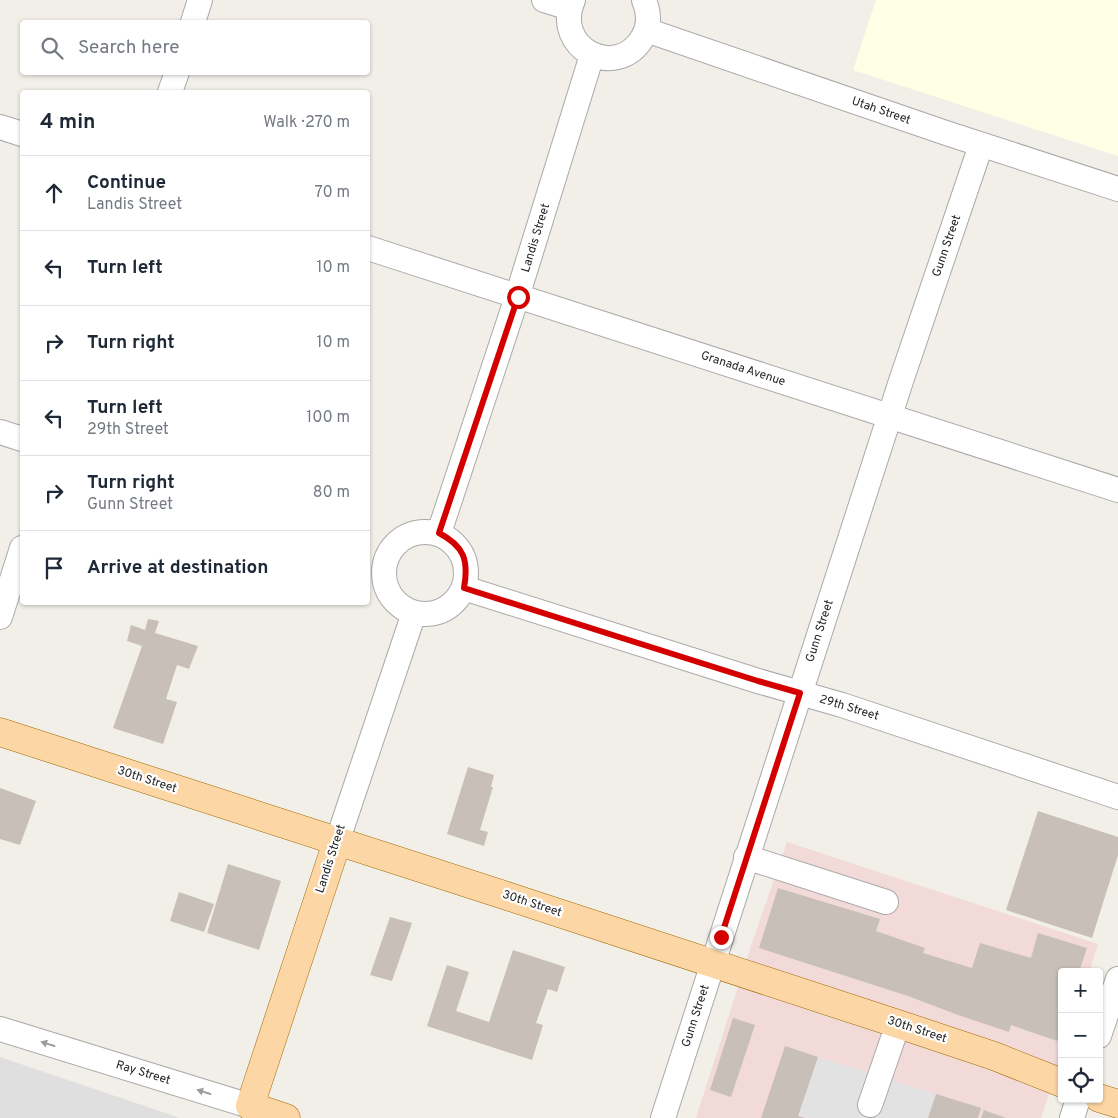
<!DOCTYPE html>
<html lang="en">
<head>
<meta charset="utf-8">
<style>
	body { margin:0; font-family:Overpass,sans-serif; background:#f6f6f7; color:#1f2937 }
	.controls { position:absolute; right:15px; bottom:15px; display:grid; overflow:hidden; border-radius:5px; box-shadow:0 1px 4px #0004 }
	.controls button { width:45px; height:45px; display:grid; place-items:center; padding:0; border:0; border-bottom:1px solid #e0e1e3; background:#fff; color:#1f2937; font:25px sans-serif }
	.stop { position:absolute; width:15px; height:15px; margin:-11px; border:4px solid #d40000; border-radius:50%; background:#fff }
	.stop.end { background:#d40000; border-color:#fff; box-shadow:0 1px 5px #0008 }
	.list { margin:0; padding:0; list-style:none }
	h2 { display:flex; justify-content:space-between; align-items:center; height:65px; margin:0; padding:0 20px; font-size:21px }
	h2 small { font-size:16px; font-weight:400; color:#747a83 }
	.list li { display:grid; grid-template-columns:32px 1fr auto; gap:15px; align-items:center; box-sizing:border-box; height:75px; padding:0 20px; border-top:1px solid #e0e1e3 }
	.list b { display:block; font-size:19px; white-space:nowrap }
	.list p { margin:0; font-size:16px; white-space:nowrap; color:#747a83 }
	.list em { font-size:16px; font-style:normal; color:#747a83 }
	.icon { flex:none; width:28px; height:28px; fill:none; stroke:currentColor; stroke-width:2; stroke-linecap:round; stroke-linejoin:round }
	.map { position:relative; flex:none; width:1118px; height:1118px; overflow:hidden }
	.search { position:absolute; background:#fff; box-shadow:0 1px 4px #0004; left:20px; top:20px; width:350px; height:55px; display:flex; align-items:center; gap:12px; box-sizing:border-box; padding:0 18px; border-radius:5px; color:#747a83; font-size:19px }
	.panel { position:absolute; background:#fff; box-shadow:0 1px 4px #0004; left:20px; top:90px; width:350px; height:515px; border-radius:5px }
	.map>svg:first-child { display:block }
	.residential { fill:#e0dfdf }
	.commercial { fill:#f2dad9 }
	.education { fill:#ffffe5 }
	.parking { fill:#e2e2e2 }
	.building { fill:#c7bfb8 }
	.lines { fill:none; stroke-linecap:round; stroke-linejoin:round }
	.minor-casing { stroke:#a9a9a9; stroke-width:26 }
	.major-casing { stroke:#a06b00; stroke-width:29 }
	.minor { stroke:#fff; stroke-width:24 }
	.major { stroke:#fcd6a4; stroke-width:28 }
	.oneway { fill:#9c9c9c }
	.route { stroke:#d40000; stroke-width:6 }
	.labels { text-anchor:middle; dominant-baseline:central; stroke-width:4.5; stroke-linejoin:round; paint-order:stroke }
	.street-label { font-size:12px; fill:#222; stroke:#fff }
</style>
</head>
<body>
<div class="map">
<svg width="1118" height="1118" viewBox="0 0 1118 1118">
	<rect width="100%" height="100%" fill="#f2efe9"/>
	<path class="residential" d="M 0,1057 L 180,1118 L 0,1118 Z"/>
	<path class="commercial" d="M 787,842 L 1098,944 L 1089,972 L 1062,972 L 1062,1056 L 1041,1118 L 696,1118 L 752,943 Z"/>
	<path class="education" d="M 876,0 L 1118,0 L 1118,156 L 853,70 Z"/>
	<path class="parking" d="M 818,1057 L 936,1094 L 928,1118 L 806,1118 L 798,1116 Z"/>
	<path class="building" d="M 148,619 L 159,621 L 155,633 L 198,646 L 189,669 L 177,665 L 166,699 L 177,702 L 163,744 L 113,728 L 142,646 L 127,641 L 131,625 L 145,630 Z
		M 468,767 L 494,775 L 491,787 L 493,787 L 480,830 L 488,832 L 484,846 L 447,834 Z
		M 0,788 L 36,801 L 20,845 L 0,839 Z
		M 1038,811 L 1118,837 L 1118,855 L 1092,938 L 1006,910 Z
		M 228,864 L 281,881 L 259,950 L 207,933 Z
		M 778,888 L 880,919 L 876,931 L 925,948 L 923,953 L 972,968 L 980,943 L 1031,958 L 1038,933 L 1087,948 L 1079,972 L 1062,972 L 1062,1026 L 1057,1041 L 1011,1025 L 1009,1032 L 958,1015 L 908,996 L 759,948 Z
		M 179,892 L 214,904 L 204,932 L 170,921 Z
		M 390,917 L 412,923 L 392,981 L 370,975 Z
		M 513,950 L 565,967 L 557,992 L 548,989 L 536,1023 L 543,1025 L 532,1060 L 427,1026 L 447,965 L 469,972 L 456,1011 L 489,1022 Z
		M 733,1018 L 755,1025 L 731,1097 L 710,1090 Z
		M 785,1046 L 818,1057 L 798,1116 L 805,1118 L 761,1118 Z
		M 936,1094 L 981,1108 L 978,1118 L 928,1118 Z
		M 984,1110 L 1006,1118 L 981,1118 Z"/>
	<g class="lines">
		<g class="minor-casing">
			<path id="minor" d="M 544,0 L 570,8
				M 573,0 C 552,48 617,82 643,37 C 650,25 649,12 644,0
				M 193,22 L 200,0
				M 646,30 L 946,133 L 1118,189
				M 170,92 L 177,72
				M 0,127 L 22,134
				M 368,248 L 1118,490
				M 0,432 L 22,439
				M384 573a41 41 0 1 1 82 0a41 41 0 1 1-82 0Z
				M 439,533 L 517,297 L 592,55
				M 464,588 L 758,681 L 842,705 L 1118,797
				M 0,617 L 22,548
				M 337,842 L 414,613
				M 746,857 L 886,902
				M 0,1029 L 250,1106
				M 1099,1036 L 1118,979
				M 870,1105 L 898,1024
				M 663,1118 L 901,381 L 981,145
				M 1072,1118 L 1078,1099"/>
		</g>
		<g class="major-casing">
			<path id="major" d="M 0,732 L 510,897 L 898,1024 L 994,1056 L 1062,1083
				M 1099,1098 L 1118,1104
				M 286,1118 L 250,1106 L 337,842"/>
		</g>
		<use href="#minor" class="minor"/>
		<use href="#major" class="major"/>
	</g>
	<defs><path id="oneway-solid" d="M-6-.8H1V-3.2L6.5 0L1 3.2V.8H-6Z" transform="scale(1.25)"/></defs>
	<g class="oneway">
		<use href="#oneway-solid" transform="translate(48 1044) rotate(-163)"/>
		<use href="#oneway-solid" transform="translate(204 1092) rotate(-163)"/>
	</g>
	<g class="lines">
		<path class="route" d="M 518,297 L 439,533 C 464,546 469,560 464,588 L 758,681 L 800,693 L 721,937"/>
	</g>
	<g class="labels">
		<g class="street-label">
			<text transform="translate(881 111) rotate(19)">Utah Street</text>
			<text transform="translate(536 238) rotate(-73)">Landis Street</text>
			<text transform="translate(947 246) rotate(-71)">Gunn Street</text>
			<text transform="translate(743 369) rotate(18)">Granada Avenue</text>
			<text transform="translate(820 631) rotate(-72)">Gunn Street</text>
			<text transform="translate(849 708) rotate(17)">29th Street</text>
			<text transform="translate(147 780) rotate(18)">30th Street</text>
			<text transform="translate(331 859) rotate(-72)">Landis Street</text>
			<text transform="translate(532 904) rotate(18)">30th Street</text>
			<text transform="translate(696 1016) rotate(-72)">Gunn Street</text>
			<text transform="translate(917 1030) rotate(18)">30th Street</text>
			<text transform="translate(143 1073) rotate(17)">Ray Street</text>
		</g>
	</g>
</svg>
<div class="controls">
<button>+</button>
<button>−</button>
<button><svg class="icon" aria-label="locate" viewBox="0 0 24 24"><circle cx="12" cy="12" r="6"/><path d="M12 2v4M12 18v4M2 12h4M18 12h4"/></svg></button>
</div>
<div class="stop" style="left:518px;top:297px"></div>
<div class="stop end" style="left:721px;top:937px"></div>
<div class="search"><svg class="icon" aria-label="search" viewBox="0 0 24 24"><circle cx="10" cy="10" r="6"/><path d="M15 15l6 6"/></svg>Search here</div>
<section class="panel">
<h2>4 min<small>Walk · 270 m</small></h2>
<ul class="list">
<li><svg class="icon" aria-label="ahead" viewBox="0 0 24 24"><path d="M12 20V5M6 11l6-6 6 6"/></svg><div><b>Continue</b><p>Landis Street</p></div><em>70 m</em></li>
<li><svg class="icon" aria-label="left" viewBox="0 0 24 24"><path d="M17 20v-9H6M10 6l-5 5 5 5"/></svg><div><b>Turn left</b></div><em>10 m</em></li>
<li><svg class="icon" aria-label="right" viewBox="0 0 24 24"><path d="M7 20v-9h11M14 6l5 5-5 5"/></svg><div><b>Turn right</b></div><em>10 m</em></li>
<li><svg class="icon" aria-label="left" viewBox="0 0 24 24"><path d="M17 20v-9H6M10 6l-5 5 5 5"/></svg><div><b>Turn left</b><p>29th Street</p></div><em>100 m</em></li>
<li><svg class="icon" aria-label="right" viewBox="0 0 24 24"><path d="M7 20v-9h11M14 6l5 5-5 5"/></svg><div><b>Turn right</b><p>Gunn Street</p></div><em>80 m</em></li>
<li><svg class="icon" aria-label="arrive" viewBox="0 0 24 24"><path d="M6 21V4h12l-3 4 3 4H6"/></svg><div><b>Arrive at destination</b></div></li>
</ul>
</section>
</div>
</body>
</html>
